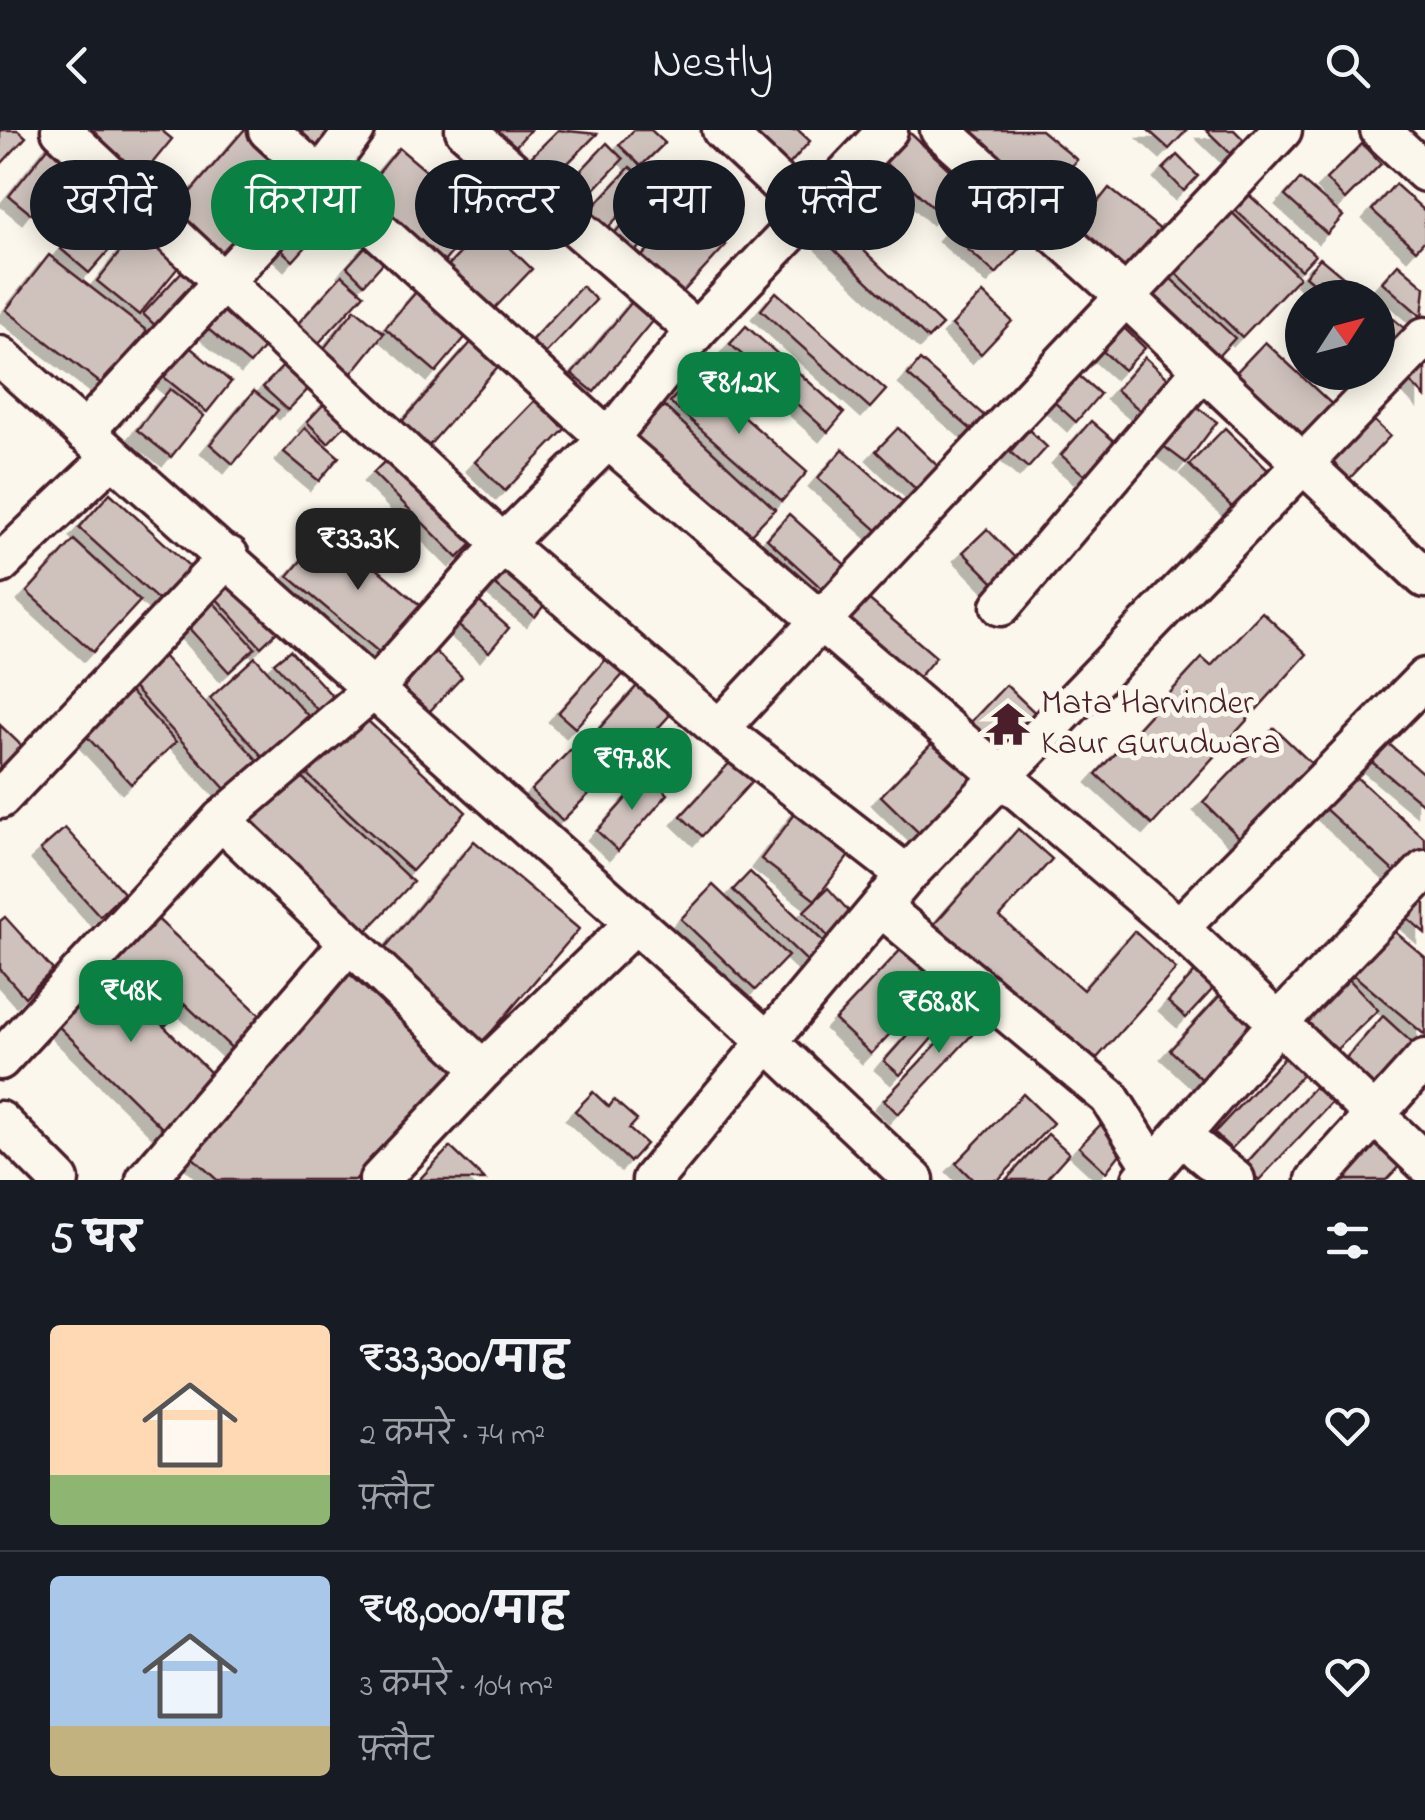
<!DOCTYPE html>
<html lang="hi">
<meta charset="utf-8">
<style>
body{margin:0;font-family:"Indie Flower","Playpen Sans Deva",sans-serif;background:#242831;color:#f1f3f6;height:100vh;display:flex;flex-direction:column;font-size:38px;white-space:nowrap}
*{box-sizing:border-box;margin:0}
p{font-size:32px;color:#9ea1a6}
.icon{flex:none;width:55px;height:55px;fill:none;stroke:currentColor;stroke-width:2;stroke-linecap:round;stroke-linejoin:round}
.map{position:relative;height:1050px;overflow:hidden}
.sheet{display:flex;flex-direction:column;background:#171b24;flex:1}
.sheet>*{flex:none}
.banner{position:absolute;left:30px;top:30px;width:1365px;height:90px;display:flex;gap:20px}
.needle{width:65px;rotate:54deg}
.buttons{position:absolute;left:1285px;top:150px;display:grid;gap:20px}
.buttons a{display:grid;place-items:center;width:110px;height:110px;border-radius:50%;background:#171b24;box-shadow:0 5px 25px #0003;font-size:50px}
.price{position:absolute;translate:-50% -85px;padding:0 22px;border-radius:20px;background:#0b8043;color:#fff;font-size:32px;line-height:65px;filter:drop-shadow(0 2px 5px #0008)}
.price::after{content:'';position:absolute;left:50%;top:60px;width:30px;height:22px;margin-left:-15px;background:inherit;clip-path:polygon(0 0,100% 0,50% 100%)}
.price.selected{background:#222;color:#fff}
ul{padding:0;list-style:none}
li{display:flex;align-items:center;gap:30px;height:250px;padding:0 50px}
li+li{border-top:2px solid #363941}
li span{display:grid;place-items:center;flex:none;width:280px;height:200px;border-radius:10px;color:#555}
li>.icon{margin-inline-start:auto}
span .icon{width:120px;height:120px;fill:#fffc;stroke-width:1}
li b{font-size:42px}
h2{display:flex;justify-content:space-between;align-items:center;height:120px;padding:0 50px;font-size:42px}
.chip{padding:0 35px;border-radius:45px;background:#171b24;box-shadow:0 5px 25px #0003;font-size:35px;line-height:90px}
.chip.selected{background:#0b8043;color:#fff}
header{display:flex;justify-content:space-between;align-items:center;height:130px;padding:0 50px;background:#171b24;font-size:45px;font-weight:600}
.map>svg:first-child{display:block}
</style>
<header><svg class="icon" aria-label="back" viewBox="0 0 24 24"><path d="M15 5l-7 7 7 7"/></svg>Nestly<svg class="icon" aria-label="search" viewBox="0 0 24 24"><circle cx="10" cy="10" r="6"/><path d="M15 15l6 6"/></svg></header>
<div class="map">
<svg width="1425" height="1050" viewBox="0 0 1425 1050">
<defs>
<filter id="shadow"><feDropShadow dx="-9" dy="9" stdDeviation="0" flood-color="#0004"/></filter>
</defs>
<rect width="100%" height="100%" fill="#fbf7ec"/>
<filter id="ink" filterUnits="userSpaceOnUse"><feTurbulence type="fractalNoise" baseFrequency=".01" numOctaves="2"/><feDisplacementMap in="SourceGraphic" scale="20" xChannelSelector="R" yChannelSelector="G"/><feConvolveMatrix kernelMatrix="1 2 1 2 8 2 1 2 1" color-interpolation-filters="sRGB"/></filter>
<g filter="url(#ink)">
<g fill="#cfc2bc" stroke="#4a1f2b" stroke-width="2.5" filter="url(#shadow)">
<path d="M0 0H18L26 7 0 35Z"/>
<path d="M75 0H161L172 9 136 53Z"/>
<path d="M244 0H258L305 41 222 136 168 88Z"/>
<path d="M277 0H340L310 32Z"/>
<path d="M478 0H530L507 26Z"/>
<path d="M558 0 597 4 545 56 524 34Z"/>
<path d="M634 0H651L665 13 641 36 619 15Z"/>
<path d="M756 0H798L810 11 780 45 746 15Z"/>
<path d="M946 0H1041L1077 30 1036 78Z"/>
<path d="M1148 0H1184L1186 1 1169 19Z"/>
<path d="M1206 0H1234L1245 11 1232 25Z"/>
<path d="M909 2 967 56 941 85 883 31Z"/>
<path d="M54 10 76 27 31 84 9 66Z"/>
<path d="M607 13 623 29 572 83 556 67Z"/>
<path d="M1362 14 1381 34 1345 70 1326 49Z"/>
<path d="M399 18 481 87 439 138 357 69Z"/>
<path d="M1177 25 1198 46 1184 61 1163 39Z"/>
<path d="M630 37 649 53 603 103 585 86Z"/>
<path d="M1300 49 1343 86 1327 104 1285 66Z"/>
<path d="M1237 54 1315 125 1301 140 1223 69Z"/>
<path d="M1395 54 1425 81V110L1416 120 1372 80Z"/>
<path d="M1109 58 1162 101 1129 141 1077 98Z"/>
<path d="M112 60 140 85 89 143 61 119Z"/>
<path d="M650 61 671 79 629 129 608 111Z"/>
<path d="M324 65 340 79 293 131 277 116Z"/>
<path d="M975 72 1023 114 996 144 948 102Z"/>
<path d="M1221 72 1299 147 1242 207 1164 132Z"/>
<path d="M687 78 726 115 671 175 631 138Z"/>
<path d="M487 95 532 139 492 181 447 137Z"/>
<path d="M838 96 942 195 928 209 825 111Z"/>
<path d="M138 99 181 134 139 185 97 151Z"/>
<path d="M374 107 391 124 364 154 347 137Z"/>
<path d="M49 125 147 201 104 256 6 180Z"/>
<path d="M1320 128 1368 168H1331L1305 146Z"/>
<path d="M1398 134 1425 157 1422 187 1382 152Z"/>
<path d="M187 136 206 154 162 202 143 184Z"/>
<path d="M342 145 364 164 316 216 295 197Z"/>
<path d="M1168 146 1235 208 1209 236 1142 174Z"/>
<path d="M423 154 474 197 436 242 385 198Z"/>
<path d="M582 156 596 170 542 227 528 214Z"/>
<path d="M641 161 662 179 594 262 572 244Z"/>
<path d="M776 162 886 260 870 278 761 180Z"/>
<path d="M983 163 1012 191 981 224 952 195Z"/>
<path d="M224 169 271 209 250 234 202 194Z"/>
<path d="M1378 176 1409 202 1394 220 1378 206Z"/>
<path d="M355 179 384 203 347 249 318 226Z"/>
<path d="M1119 193 1145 218 1124 240 1097 216Z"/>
<path d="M746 196 844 283 828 302 730 214Z"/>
<path d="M474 209 501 233 426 319 399 295Z"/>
<path d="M1265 212 1338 280 1304 317 1231 248Z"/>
<path d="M185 213 231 252 207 282 160 244Z"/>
<path d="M1425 220V267L1401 243Z"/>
<path d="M292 227 317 250 288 280 263 257Z"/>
<path d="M1145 227 1170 250 1142 282 1116 260Z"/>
<path d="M920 230 987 288 974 302 908 245Z"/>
<path d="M695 244 807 342 782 371 670 272Z"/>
<path d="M1077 244 1100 264 1076 292 1053 271Z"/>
<path d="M170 259 204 286 171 327 137 300Z"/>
<path d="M338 259 360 280 328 313 307 292Z"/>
<path d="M254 261 278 280 233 334 210 314Z"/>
<path d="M536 269 566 298 505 361 475 332Z"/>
<path d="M1193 274 1217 292 1186 333 1162 315Z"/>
<path d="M664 276 775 379 743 412 633 309Z"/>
<path d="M1368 285 1390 306 1348 350 1326 328Z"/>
<path d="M1091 291 1121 317 1091 351 1061 325Z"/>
<path d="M305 298 339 327 319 351 284 322Z"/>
<path d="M898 298 947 345 925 368 876 321Z"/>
<path d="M1225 298 1271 343 1236 381 1189 335Z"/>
<path d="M1029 300 1047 317 1028 338 1010 322Z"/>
<path d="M843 319 905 374 880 403 818 348Z"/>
<path d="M394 322 479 407 458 428 373 343Z"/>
<path d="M110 363 200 446 169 480 79 398Z"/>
<path d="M789 384 851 440 829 465 767 409Z"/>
<path d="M329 398 427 481 387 529 288 446Z"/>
<path d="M987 399 1024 437 1001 460 963 422Z"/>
<path d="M74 410 140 471 93 522 27 462Z"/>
<path d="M510 433 551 466 535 487 494 454Z"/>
<path d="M233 448 279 500 261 517 214 466Z"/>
<path d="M203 461 255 518 229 542 177 485Z"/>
<path d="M859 461 936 527 910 558 833 491Z"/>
<path d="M475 468 509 498 489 522 454 492Z"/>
<path d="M1262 482 1307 524 1152 695 1096 644 1202 528 1211 536Z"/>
<path d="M153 515 259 632 227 661 121 544Z"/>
<path d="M290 520 335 569 320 583 274 533Z"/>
<path d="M434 520 462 547 428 583 400 556Z"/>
<path d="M609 526 626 541 575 598 558 583Z"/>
<path d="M255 527 308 586 263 627 210 568Z"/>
<path d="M645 547 677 577 621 639 589 610Z"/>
<path d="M124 555 176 612 131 654 78 597Z"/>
<path d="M1006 555 1047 594 1009 633 969 594Z"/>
<path d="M354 578 466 682 412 741 299 637Z"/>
<path d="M0 595 24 618 0 644Z"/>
<path d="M1274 598 1313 635 1242 710 1203 672Z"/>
<path d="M939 606 982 649 924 708 881 666Z"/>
<path d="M1382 608 1425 645V676L1366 627Z"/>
<path d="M581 609 613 640 562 691 531 660Z"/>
<path d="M735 627 757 646 702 706 681 686Z"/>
<path d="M291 637 413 752 358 810 236 695Z"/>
<path d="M647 645 668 664 618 721 597 701Z"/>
<path d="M1354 645 1425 709V725L1403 750 1324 678Z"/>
<path d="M804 672 858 714 815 770 761 729Z"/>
<path d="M65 698 124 763 100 786 40 720Z"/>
<path d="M1018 699 1052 729 1000 787 1083 860 1134 801 1176 839 1089 937 931 798Z"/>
<path d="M474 711 579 799 477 919 374 831Z"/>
<path d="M750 742 826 814 809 833 733 760Z"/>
<path d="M713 755 788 826 755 860 681 789Z"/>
<path d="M828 758 861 795 838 817 804 781Z"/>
<path d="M1418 768 1425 774V803L1404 785Z"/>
<path d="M148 780 270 894 240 926 185 874 166 895 100 832Z"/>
<path d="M5 787 53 840 25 867 0 839V791Z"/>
<path d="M1388 796 1425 827V905L1349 841Z"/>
<path d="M908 812 944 846 871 924 835 890Z"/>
<path d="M97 830 216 948 165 1001 45 883Z"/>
<path d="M1203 833 1222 849 1186 888 1168 872Z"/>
<path d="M342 837 455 940 355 1050H217L180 1016Z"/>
<path d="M1344 844 1378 880 1333 923 1299 887Z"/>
<path d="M955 851 970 865 900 945 884 931Z"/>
<path d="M1233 851 1271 885 1208 955 1170 920Z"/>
<path d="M981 867 995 880 898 984 884 970Z"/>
<path d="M1383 886 1420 920 1376 968 1340 935Z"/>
<path d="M1293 919 1311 936 1231 1019 1214 1003Z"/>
<path d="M1318 953 1336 968 1259 1050 1244 1036Z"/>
<path d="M593 962 609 977 614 970 637 990 629 999 646 1014 630 1032 575 981Z"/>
<path d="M1023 964 1053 993 998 1050H973L956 1033Z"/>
<path d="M1107 988 1131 1010 1106 1042 1079 1017Z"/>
<path d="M1377 1002 1406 1029 1386 1050H1332Z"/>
<path d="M1048 1004 1069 1023 1045 1050H1006Z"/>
<path d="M450 1017 485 1050H419Z"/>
</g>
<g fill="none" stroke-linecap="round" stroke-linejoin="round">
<g stroke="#4a1f2b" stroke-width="45">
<g id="minor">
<path d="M61 0 503 414 719 599 907 745"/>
<path d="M268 0 608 309 1179 798 1425 1033"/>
<path d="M465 0 696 201"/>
<path d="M722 0 808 81"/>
<path d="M940 0 1126 167 1425 448"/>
<path d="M1380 0 1425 42"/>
<path d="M0 226 767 911 914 1050"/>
<path d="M84 302 321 46 355 0"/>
<path d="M0 434 111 328"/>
<path d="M1001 476 1202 240"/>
<path d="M719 599 1282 0"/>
<path d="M0 669 229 426"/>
<path d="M221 690 483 940"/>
<path d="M881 777 1109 967 1153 1037"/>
<path d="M1179 798 1425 548"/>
<path d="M0 930 221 690 375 558 503 414 608 309 696 201 888 0"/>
<path d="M0 991 59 1050"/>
<path d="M1198 1020 1235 1050"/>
<path d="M146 1050 349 813"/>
<path d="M379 1050 483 940 635 793"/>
<path d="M652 1050 907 745 1425 207"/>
<path d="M1142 1050 1279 892 1425 740"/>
<path d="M1316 1050 1425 929"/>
</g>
</g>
<use href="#minor" stroke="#fbf7ec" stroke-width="38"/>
</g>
</g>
<defs>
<g id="temple-bare" transform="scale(3.45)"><path d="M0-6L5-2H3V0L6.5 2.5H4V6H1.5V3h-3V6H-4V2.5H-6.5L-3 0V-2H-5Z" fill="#4a1f2b" stroke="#fbf7ec" stroke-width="2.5" paint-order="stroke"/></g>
</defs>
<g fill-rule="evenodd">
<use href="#temple-bare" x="1008" y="594"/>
</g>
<g text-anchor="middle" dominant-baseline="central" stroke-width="10" stroke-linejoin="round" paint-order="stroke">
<g font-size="35" fill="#4a1f2b" stroke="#fbf7ec" text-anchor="start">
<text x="1041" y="574">Mata Harvinder<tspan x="1041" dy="40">Kaur Gurudwara</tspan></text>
</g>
</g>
</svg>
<div class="buttons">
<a><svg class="needle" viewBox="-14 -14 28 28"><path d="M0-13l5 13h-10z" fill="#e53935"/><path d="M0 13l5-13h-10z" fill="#9ea1a6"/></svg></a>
</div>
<b class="price" style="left:739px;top:307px">₹81.2K</b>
<b class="price selected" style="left:358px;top:463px">₹33.3K</b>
<b class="price" style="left:632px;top:683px">₹97.8K</b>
<b class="price" style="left:131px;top:915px">₹48K</b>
<b class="price" style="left:939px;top:926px">₹68.8K</b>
<div class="banner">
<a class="chip">खरीदें</a>
<a class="chip selected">किराया</a>
<a class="chip">फ़िल्टर</a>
<a class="chip">नया</a>
<a class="chip">फ़्लैट</a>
<a class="chip">मकान</a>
</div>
</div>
<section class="sheet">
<h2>5 घर<svg class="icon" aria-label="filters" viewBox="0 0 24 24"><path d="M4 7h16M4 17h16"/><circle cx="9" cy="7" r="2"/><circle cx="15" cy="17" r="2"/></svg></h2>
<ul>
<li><span style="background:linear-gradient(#ffd9b3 75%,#8fb573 0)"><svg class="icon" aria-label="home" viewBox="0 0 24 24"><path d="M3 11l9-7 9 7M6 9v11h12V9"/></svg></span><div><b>₹33,300/माह</b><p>2 कमरे · 74 m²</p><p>फ़्लैट</p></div><svg class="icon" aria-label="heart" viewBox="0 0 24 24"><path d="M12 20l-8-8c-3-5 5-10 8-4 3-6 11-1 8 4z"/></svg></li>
<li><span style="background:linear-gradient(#a9c7e8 75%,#c2b280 0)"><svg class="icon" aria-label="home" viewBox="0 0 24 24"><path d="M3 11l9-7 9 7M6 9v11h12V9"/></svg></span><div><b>₹48,000/माह</b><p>3 कमरे · 104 m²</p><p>फ़्लैट</p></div><svg class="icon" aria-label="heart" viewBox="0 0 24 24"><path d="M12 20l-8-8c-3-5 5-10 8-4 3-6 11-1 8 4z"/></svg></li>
</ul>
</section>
